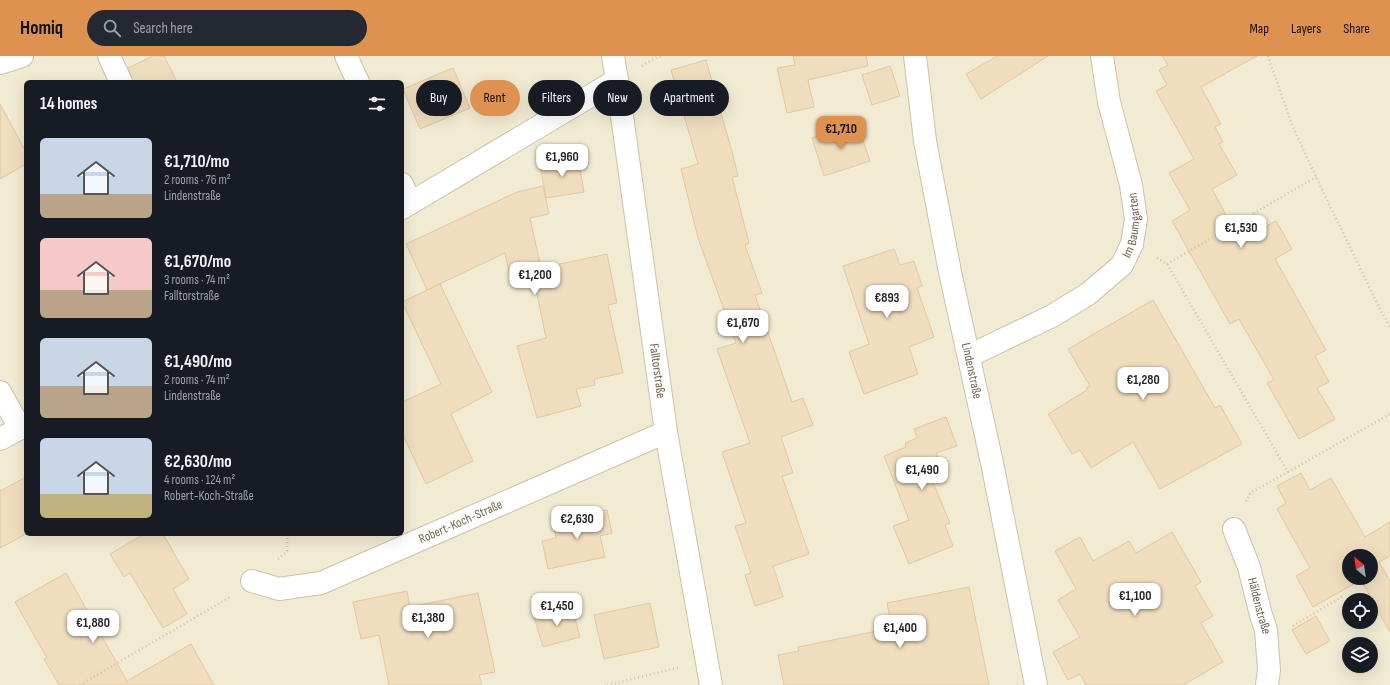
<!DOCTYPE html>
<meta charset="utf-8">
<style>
body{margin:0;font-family:"Sofia Sans Condensed",sans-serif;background:#242831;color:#f1f3f6;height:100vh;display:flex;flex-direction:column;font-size:15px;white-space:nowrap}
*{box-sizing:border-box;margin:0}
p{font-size:13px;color:#9ea1a6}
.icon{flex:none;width:22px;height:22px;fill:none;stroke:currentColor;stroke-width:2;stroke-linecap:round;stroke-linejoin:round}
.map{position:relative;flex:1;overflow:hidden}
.panel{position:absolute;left:24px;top:24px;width:380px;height:456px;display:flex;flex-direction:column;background:#171b24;border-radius:6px;box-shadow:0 4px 16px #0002}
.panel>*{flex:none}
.banner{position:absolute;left:416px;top:24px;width:380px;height:36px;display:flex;gap:8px}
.needle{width:26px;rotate:331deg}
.fabs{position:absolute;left:1342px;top:493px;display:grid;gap:8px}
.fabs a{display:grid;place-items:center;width:36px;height:36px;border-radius:50%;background:#171b24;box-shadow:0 4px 16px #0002;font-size:20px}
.price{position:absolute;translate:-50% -34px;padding:0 9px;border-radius:8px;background:#fff;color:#222;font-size:13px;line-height:26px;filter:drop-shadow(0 1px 2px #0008)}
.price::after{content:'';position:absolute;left:50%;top:24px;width:12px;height:9px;margin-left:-6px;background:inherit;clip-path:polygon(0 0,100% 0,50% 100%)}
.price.on{background:#df9250;color:#111}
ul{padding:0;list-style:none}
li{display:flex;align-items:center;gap:12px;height:100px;padding:0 16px}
li span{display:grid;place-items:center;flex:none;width:112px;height:80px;border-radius:6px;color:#555}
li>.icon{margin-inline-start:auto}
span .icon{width:48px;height:48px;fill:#fffc;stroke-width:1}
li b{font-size:17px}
h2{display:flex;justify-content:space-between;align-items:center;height:48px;padding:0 16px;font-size:17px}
.chip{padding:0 14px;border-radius:18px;background:#171b24;box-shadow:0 4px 16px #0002;font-size:14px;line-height:36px}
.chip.on{background:#df9250;color:#111}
header{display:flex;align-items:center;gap:24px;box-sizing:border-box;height:56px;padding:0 20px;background:#df9250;color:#111}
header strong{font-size:19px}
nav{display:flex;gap:22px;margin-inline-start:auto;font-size:14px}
.search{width:280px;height:36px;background:#242831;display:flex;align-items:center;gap:10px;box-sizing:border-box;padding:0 14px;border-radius:22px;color:#9ea1a6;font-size:15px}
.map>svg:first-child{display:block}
</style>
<header>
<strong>Homiq</strong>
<div class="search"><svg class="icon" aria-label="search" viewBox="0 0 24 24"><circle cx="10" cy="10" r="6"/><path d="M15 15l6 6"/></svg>Search here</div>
<nav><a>Map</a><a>Layers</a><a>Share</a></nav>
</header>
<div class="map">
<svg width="1390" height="629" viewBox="0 0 1390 629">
<rect width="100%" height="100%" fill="#fbf8e5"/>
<path fill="#f2ebd3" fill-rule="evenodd" d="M0 0H1390V629H0ZM26 26H402V478H26ZM1349 500H1371V522H1349ZM1349 544H1371V566H1349ZM1349 588H1371V610H1349Z"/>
<g fill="#efddbe" stroke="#e1c89f" fill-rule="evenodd">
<path d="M153 0H164L177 26H133L128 12Z"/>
<path d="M793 0H866L868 10 808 24 814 51 787 57 777 12 795 9Z"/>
<path d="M997 0H1048L981 43 966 18Z"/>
<path d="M1162 0H1257L1201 31 1221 68 1215 71 1223 86 1219 88 1237 119 1212 133 1240 185 1276 165 1292 193 1275 203 1326 294 1315 300 1329 326 1317 332 1335 363 1299 383 1267 327 1274 324 1239 263 1230 268 1172 165 1190 154 1169 117 1194 103 1156 35 1167 29 1159 14 1168 9Z"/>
<path d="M706 4 733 99 738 120 732 121 749 187 745 189 762 237 755 239 792 346 803 342 813 369 781 381 793 417 782 420 809 498 773 510 783 541 755 550 745 519 751 517 735 470 746 467 722 396 750 387 717 293 736 287 698 182 681 113 698 108 671 14Z"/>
<path d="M890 10 900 40 872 49 862 19Z"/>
<path d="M453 12 470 52 420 73 403 33Z"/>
<path d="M0 48 26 96V108L0 123Z"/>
<path d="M857 67 870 105 824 120 812 82Z"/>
<path d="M578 102 584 136 546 142 540 109Z"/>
<path d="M543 130 549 158 530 162 541 212 607 198 617 247 608 249 623 317 594 323 595 329 576 333 581 350 537 362 517 290 546 282 533 219 511 224 505 197 427 234 406 188 517 136Z"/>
<path d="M894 193 900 209 914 205 922 230 917 232 934 281 909 291 918 318 864 338 849 296 869 288 843 210Z"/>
<path d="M440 228 492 336 451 358 473 405 426 428 402 377V346L441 328 402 246Z"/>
<path d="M1153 244 1215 352 1220 349 1242 388 1160 433 1133 386 1091 412 1080 394 1072 398 1048 358 1087 334 1086 332 1090 330 1068 293Z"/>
<path d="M946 361 957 390 936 397 945 419 932 424 950 467 945 469 953 490 909 508 893 470 909 464 884 400 906 391 905 387 917 382 914 373Z"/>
<path d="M1301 417 1310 434 1331 422 1365 481 1390 466V500L1379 506 1390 525V576L1361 524 1313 551 1296 520 1310 512 1277 453 1286 447 1277 430ZM1349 500H1371V522H1349Z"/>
<path d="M26 421V478L0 492V435Z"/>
<path d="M607 454 612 477 600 480 605 501 548 513 542 485 556 482 553 466Z"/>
<path d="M1172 476 1201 526 1195 530 1213 560 1201 567 1223 606 1183 629H1086L1080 618 1068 624 1053 596 1080 581 1058 544 1076 533 1055 495 1080 481 1093 505 1129 485 1136 497Z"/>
<path d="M144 478H163L189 523 173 533 187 558 163 572 130 517 124 521 110 498Z"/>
<path d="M66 517 127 625 191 588 214 629H59L44 603 47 602 15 546Z"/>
<path d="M969 531 989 629H784L778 599 799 595 798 591 892 572 887 547Z"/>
<path d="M407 535 410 551 478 537 495 616 479 619 482 629H389L379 579 361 583 353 546Z"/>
<path d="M650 547 659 591 604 603 594 559Z"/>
<path d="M572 551 580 581 543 591 534 561Z"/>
<path d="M1316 560 1330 585 1306 598 1292 574Z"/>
</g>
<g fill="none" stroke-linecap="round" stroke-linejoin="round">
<g stroke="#ccc2ac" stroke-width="24">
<g id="minor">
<path d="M109 0 121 26"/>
<path d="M346 0 358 26"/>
<path id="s1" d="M613 0 617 24 666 376 711 629"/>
<path id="s2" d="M915 0 925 85 950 216 992 407 1036 629"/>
<path d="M0 7 22 0"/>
<path d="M402 128 410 147"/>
<path d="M402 152 617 24"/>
<path id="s3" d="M969 300 1052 260 1088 238 1122 209 1132 188 1136 163 1131 129 1109 46 1102 0"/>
<path d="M0 336 20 372"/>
<path d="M0 383 26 369"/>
<path id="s4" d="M1234 473 1249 511 1261 559 1266 574 1269 614 1267 629"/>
<path id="s5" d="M252 525 279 533 321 527 666 376"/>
</g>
</g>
<g stroke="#d4c1a1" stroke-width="2.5" stroke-dasharray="1 3" stroke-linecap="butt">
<path d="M1268 0 1292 69 1316 121 1380 253 1390 271"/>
<path d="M642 10 655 2 663 0"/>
<path d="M1157 202 1167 208 1288 416 1250 437 1245 448"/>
<path d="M1167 208 1316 121"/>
<path d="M1288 416 1390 358"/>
<path d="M278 503 287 495V478"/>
<path d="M1293 570 1343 540"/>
<path d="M80 629 230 541"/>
<path d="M607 629 681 611"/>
</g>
<use href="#minor" stroke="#fff" stroke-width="22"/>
</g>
<g text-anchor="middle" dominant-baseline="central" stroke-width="3.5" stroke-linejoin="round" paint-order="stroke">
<g font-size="13" fill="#72634b" stroke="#fefbea">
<text stroke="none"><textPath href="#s3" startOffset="221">Im Baumgarten</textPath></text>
<text stroke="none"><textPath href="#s1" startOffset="318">Falltorstraße</textPath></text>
<text stroke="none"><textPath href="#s2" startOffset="320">Lindenstraße</textPath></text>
<text stroke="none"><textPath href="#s5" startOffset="223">Robert-Koch-Straße</textPath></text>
<text stroke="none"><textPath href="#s4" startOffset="81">Häldenstraße</textPath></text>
</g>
</g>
</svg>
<div class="fabs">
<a><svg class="needle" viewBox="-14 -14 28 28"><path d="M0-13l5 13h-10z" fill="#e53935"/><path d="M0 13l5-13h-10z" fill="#9ea1a6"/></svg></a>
<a><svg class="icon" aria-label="locate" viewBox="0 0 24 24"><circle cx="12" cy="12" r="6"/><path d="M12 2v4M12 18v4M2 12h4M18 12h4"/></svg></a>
<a><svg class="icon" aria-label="layers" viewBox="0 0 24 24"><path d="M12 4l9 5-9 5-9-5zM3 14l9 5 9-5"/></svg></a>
</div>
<b class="price on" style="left:841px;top:94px">€1,710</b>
<b class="price" style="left:562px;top:122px">€1,960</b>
<b class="price" style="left:1241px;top:193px">€1,530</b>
<b class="price" style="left:535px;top:240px">€1,200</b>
<b class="price" style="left:887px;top:263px">€893</b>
<b class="price" style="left:743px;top:288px">€1,670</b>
<b class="price" style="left:1143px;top:345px">€1,280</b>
<b class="price" style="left:922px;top:435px">€1,490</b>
<b class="price" style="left:577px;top:484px">€2,630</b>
<b class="price" style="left:1135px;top:561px">€1,100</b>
<b class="price" style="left:557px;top:571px">€1,450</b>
<b class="price" style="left:428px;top:583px">€1,380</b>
<b class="price" style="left:93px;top:588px">€1,880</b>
<b class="price" style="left:900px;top:593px">€1,400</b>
<div class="banner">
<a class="chip">Buy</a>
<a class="chip on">Rent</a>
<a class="chip">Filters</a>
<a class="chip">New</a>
<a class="chip">Apartment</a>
</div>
<section class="panel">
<h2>14 homes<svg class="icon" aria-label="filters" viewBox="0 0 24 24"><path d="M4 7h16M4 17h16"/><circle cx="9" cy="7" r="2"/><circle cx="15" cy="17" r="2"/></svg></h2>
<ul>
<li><span style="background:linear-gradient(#c9d6e8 70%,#b9a48a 0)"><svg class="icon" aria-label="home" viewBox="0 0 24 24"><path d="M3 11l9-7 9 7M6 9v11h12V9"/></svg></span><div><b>€1,710/mo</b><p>2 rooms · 76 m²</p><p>Lindenstraße</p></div></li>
<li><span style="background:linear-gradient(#f6c9c9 65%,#b9a48a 0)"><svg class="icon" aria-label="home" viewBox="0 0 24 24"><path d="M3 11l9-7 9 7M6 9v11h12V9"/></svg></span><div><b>€1,670/mo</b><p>3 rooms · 74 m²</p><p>Falltorstraße</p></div></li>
<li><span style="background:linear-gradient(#c9d6e8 60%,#b9a48a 0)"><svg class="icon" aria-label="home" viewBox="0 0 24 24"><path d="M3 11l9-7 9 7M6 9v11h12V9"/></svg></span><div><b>€1,490/mo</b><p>2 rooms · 74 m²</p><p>Lindenstraße</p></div></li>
<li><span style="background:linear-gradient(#c9d6e8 70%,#c2b280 0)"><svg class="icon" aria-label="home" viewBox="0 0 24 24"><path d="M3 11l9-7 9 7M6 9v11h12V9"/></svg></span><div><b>€2,630/mo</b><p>4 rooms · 124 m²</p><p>Robert-Koch-Straße</p></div></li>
</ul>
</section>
</div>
